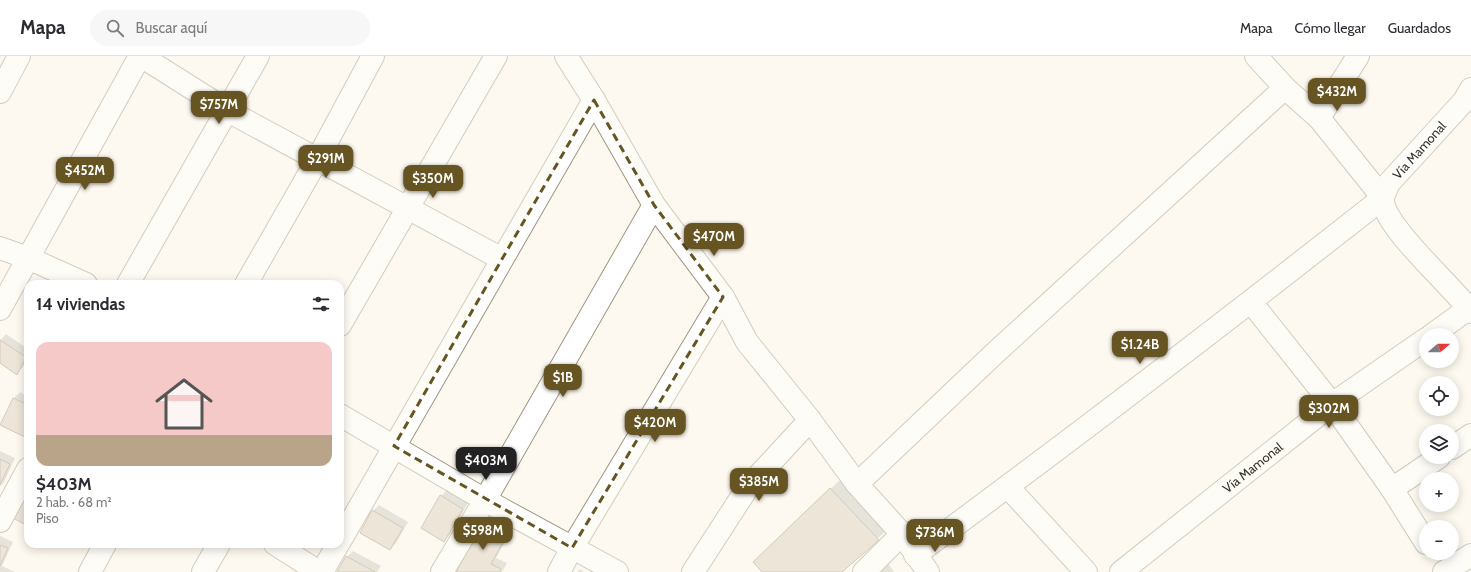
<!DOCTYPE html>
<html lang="es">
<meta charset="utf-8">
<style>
body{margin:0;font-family:Cabin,sans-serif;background:#f7f7f7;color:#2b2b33;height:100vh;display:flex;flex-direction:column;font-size:15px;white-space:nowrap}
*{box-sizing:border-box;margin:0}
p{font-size:13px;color:#7c7c81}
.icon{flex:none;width:22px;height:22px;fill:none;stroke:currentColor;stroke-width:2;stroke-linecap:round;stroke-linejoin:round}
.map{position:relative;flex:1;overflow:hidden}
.side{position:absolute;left:24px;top:224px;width:320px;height:268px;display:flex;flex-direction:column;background:#fff;border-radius:12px;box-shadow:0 2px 10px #0003}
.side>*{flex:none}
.needle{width:26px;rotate:70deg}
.controls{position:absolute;left:1419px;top:272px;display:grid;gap:8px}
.controls a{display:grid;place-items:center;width:40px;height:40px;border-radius:50%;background:#fff;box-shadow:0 2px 10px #0003;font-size:20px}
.price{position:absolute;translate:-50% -34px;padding:0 9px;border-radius:8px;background:#665422;color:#fff;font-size:13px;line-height:26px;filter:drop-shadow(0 1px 2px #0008)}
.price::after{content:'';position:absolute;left:50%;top:24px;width:12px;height:9px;margin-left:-6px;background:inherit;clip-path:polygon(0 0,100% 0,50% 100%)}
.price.selected{background:#222;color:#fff}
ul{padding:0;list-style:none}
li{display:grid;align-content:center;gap:8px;height:212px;padding:0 12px}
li+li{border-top:1px solid #e1e1e2}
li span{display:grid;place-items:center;height:124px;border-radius:12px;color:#555}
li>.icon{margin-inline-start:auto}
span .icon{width:72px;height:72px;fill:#fffc;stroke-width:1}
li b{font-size:17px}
h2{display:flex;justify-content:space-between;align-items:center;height:48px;padding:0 12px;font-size:17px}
header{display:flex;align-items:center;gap:24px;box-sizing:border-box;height:56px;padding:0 20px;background:#fff;border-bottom:1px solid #e1e1e2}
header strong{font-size:19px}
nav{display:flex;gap:22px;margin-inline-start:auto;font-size:14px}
.search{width:280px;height:36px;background:#f7f7f7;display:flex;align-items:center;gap:10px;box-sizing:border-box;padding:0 14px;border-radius:22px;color:#7c7c81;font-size:15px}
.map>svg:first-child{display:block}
</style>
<header>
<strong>Mapa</strong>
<div class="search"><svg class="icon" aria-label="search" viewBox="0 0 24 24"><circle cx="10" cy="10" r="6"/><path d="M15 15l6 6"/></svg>Buscar aquí</div>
<nav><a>Mapa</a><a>Cómo llegar</a><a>Guardados</a></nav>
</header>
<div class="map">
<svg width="1471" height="516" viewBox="0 0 1471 516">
<rect width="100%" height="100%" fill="#fef9f0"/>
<g fill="#0003">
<path d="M6 278 28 293V302L23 311 17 317 0 306V285Z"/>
<path d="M20 336 28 341V380L27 381 1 368 14 342Z"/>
<path d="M0 395 15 402 4 426 0 430Z"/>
<path d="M840 424 887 474 840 516H764L763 498Z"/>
<path d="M447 434 468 447 450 479 444 484 441 440Z"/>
<path d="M379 449 408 466 396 487 390 493 373 455Z"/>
<path d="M490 461 512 473 496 502 507 507 502 516H457L484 467Z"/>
<path d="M0 480 13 486 2 510 15 516H0Z"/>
<path d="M353 495 381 510 377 516H338L347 501Z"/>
<path d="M887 506 894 516H877Z"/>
<path d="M580 513 584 516H577Z"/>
</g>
<g fill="#dacdb8" stroke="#9e937f">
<path d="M0 284 26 301 17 319 0 307Z"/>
<path d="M13 342 28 349 27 382 0 369Z"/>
<path d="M0 403 10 408 0 429Z"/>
<path d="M830 432 879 484 842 516H762L753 506Z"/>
<path d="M22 434 28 437V470L9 460Z"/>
<path d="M440 439 463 453 444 486 421 472Z"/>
<path d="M372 454 403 472 390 494 360 477Z"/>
<path d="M483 466 507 479 491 508 501 513 500 516H456Z"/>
<path d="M0 489 8 492 0 510Z"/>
<path d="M346 500 375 516H337Z"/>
</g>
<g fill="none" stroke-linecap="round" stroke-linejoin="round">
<g stroke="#a09581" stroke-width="24">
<g id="minor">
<path d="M141 0 228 55 502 203"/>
<path d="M566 0 594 44 654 149 723 241 747 286 810 364 857 428 902 478 928 516"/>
<path d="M1256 0 1285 32 1319 62 1383 142"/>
<path d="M1471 33 1464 45 1389 127C1387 132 1384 137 1383 142 1381 169 1454 231 1471 256"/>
<path d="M0 36 19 0"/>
<path d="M1319 62 1358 0"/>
<path d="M0 192 28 202 86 228"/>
<path d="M128 228 258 0"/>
<path d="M246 228 317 104 373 0"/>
<path d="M1251 246 1332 348 1392 433 1426 487"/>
<path d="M0 253 140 0"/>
<path d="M340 269 496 0"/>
<path d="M1432 279 1471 251"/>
<path d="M340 359 485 444 617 516"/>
<path d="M1452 392 1471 379"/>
<path d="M857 428 995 297 1285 32"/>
<path d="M1008 431 1086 516"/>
<path d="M1392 433 1439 401"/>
<path d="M0 465 28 413"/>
<path d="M340 485 594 44"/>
<path d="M275 488 319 516"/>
<path d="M915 499C1073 383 1229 263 1383 142"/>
<path d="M90 516 105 488"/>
<path d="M203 516 219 488"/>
<path d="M322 516 338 488"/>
<path d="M442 516 485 444 654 149"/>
<path d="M559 516 572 492 723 241"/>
<path d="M693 516 748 431 810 364"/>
<path d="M864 516 902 478"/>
<path id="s1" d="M1121 516 1332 348 1426 283"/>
<path d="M1444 516 1471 499"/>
</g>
</g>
<use href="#minor" stroke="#fff" stroke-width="22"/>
</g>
<path d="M0 0H1471V516H0ZM594 44 654 149 723 241 572 492 394 390Z" fill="#fef9f0" fill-opacity=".55" fill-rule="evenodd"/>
<path fill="none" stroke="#665422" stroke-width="3" stroke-dasharray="8 5" stroke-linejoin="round" d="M594 44 654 149 723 241 572 492 394 390Z"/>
<g text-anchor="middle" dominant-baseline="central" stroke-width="3" stroke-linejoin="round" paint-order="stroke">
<g font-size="13" fill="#37332a" stroke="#fff">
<text transform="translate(1419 94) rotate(-48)">Vía Mamonal</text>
<text stroke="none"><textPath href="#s1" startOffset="168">Vía Mamonal</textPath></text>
</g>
</g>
</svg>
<div class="controls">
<a><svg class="needle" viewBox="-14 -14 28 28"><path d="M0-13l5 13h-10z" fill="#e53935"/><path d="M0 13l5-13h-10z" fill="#7c7c81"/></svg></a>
<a><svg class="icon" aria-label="locate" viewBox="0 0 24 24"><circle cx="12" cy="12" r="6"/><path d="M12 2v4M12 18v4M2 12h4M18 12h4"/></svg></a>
<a><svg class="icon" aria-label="layers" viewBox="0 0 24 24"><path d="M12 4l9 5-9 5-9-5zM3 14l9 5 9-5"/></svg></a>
<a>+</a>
<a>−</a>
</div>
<b class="price" style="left:1337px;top:56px">$432M</b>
<b class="price" style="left:219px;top:69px">$757M</b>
<b class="price" style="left:326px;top:123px">$291M</b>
<b class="price" style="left:85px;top:135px">$452M</b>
<b class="price" style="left:433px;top:143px">$350M</b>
<b class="price" style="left:714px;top:201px">$470M</b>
<b class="price" style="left:1140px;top:309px">$1.24B</b>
<b class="price" style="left:563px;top:342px">$1B</b>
<b class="price" style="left:1329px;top:373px">$302M</b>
<b class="price" style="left:655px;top:387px">$420M</b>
<b class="price selected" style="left:486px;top:425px">$403M</b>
<b class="price" style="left:759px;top:446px">$385M</b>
<b class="price" style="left:483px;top:495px">$598M</b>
<b class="price" style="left:935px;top:497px">$736M</b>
<section class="side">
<h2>14 viviendas<svg class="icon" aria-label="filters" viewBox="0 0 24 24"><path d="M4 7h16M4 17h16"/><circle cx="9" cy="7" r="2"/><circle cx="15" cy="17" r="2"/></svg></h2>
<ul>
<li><span style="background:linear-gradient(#f6c9c9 75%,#b9a48a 0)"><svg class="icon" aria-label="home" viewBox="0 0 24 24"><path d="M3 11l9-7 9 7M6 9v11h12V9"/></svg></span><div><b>$403M</b><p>2 hab. · 68 m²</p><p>Piso</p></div></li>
</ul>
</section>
</div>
